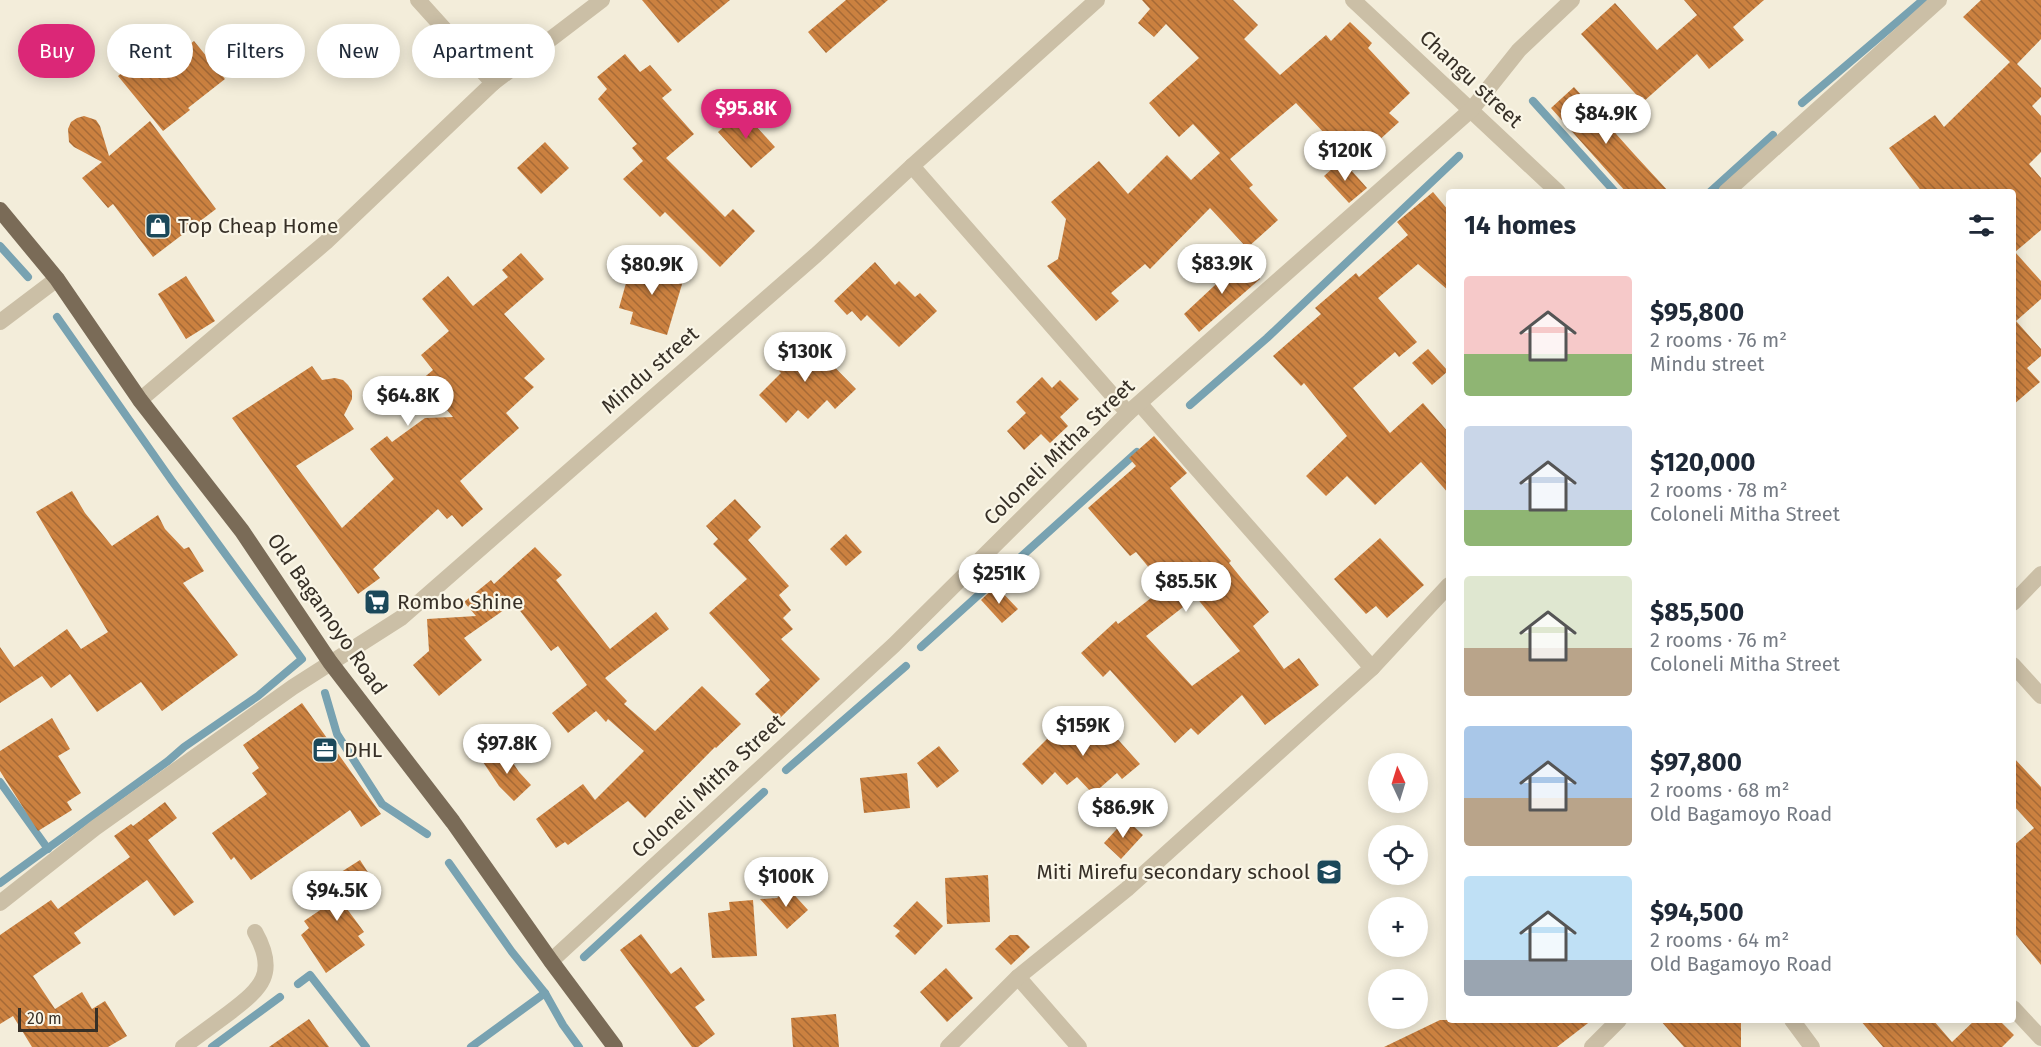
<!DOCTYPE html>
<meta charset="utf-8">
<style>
body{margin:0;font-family:"Fira Sans",sans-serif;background:#f6f6f7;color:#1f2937;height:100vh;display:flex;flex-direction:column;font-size:22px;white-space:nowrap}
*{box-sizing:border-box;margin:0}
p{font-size:20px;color:#747a83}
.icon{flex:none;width:33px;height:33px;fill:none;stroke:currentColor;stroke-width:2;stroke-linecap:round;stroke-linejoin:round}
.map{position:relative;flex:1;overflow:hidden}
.details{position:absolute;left:1446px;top:189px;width:570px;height:834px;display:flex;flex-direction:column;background:#fff;border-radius:6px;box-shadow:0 3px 15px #0003}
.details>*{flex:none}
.banner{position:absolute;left:18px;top:24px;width:570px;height:54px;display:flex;gap:12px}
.needle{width:39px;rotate:356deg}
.controls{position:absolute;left:1368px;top:753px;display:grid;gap:12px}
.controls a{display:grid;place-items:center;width:60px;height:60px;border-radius:50%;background:#fff;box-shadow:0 3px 15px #0003;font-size:30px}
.scale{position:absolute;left:18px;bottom:15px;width:80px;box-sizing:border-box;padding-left:6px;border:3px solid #373027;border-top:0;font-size:16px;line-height:21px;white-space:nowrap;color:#373027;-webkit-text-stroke:4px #faf6e7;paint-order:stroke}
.price{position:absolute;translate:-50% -51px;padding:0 14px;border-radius:21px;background:#fff;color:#222;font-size:20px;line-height:39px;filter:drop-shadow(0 2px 3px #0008)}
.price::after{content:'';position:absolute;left:50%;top:36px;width:18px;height:14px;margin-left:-9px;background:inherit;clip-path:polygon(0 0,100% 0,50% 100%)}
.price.active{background:#db2777;color:#fff}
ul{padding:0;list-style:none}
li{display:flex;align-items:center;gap:18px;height:150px;padding:0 18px}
li span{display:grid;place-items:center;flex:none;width:168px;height:120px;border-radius:6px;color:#555}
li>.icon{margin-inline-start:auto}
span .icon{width:72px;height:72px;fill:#fffc;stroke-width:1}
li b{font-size:26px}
h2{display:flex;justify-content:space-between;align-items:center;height:72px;padding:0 18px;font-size:26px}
.pill{padding:0 21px;border-radius:27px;background:#fff;box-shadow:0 3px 15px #0003;font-size:21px;line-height:54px}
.pill.active{background:#db2777;color:#fff}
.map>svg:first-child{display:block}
</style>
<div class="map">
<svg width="2041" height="1047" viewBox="0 0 2041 1047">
<defs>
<pattern id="building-back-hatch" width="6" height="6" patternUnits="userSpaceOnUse" patternTransform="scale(1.5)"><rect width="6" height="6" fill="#cb8140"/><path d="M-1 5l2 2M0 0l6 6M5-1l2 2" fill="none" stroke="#a66a36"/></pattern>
</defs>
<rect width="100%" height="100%" fill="#f3edda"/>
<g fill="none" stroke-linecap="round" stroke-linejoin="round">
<g stroke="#78a2b1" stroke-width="8">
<path d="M1533 101 1615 192"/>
<path d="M1802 103 1923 0"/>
<path d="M1710 192 1773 135"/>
<path d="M0 246 28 277"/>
<path d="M1190 405 1267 338 1459 156"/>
<path d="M921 647 1137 452"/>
<path d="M325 693 337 734 382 804 427 834"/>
<path d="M786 770 906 666"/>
<path d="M0 782 48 849"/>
<path d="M449 863 512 952 545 993 563 1025 579 1047"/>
<path d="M0 883 168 761 184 747 258 696 302 659 172 481 57 317"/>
<path d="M584 957 764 792"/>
<path d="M298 984 310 975 366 1047"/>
<path d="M212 1047 280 997"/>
<path d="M471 1047 545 993"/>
</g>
</g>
<g fill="url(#building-back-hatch)" fill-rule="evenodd">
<path d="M642 0H730L678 43Z"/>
<path d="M846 0H888L826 53 808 32Z"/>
<path d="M1142 0H1233L1258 25 1244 39 1280 75 1326 35 1331 41 1350 22 1372 43 1368 48 1410 93 1389 113 1399 122 1353 164 1296 103 1230 159 1253 185 1249 188 1278 220 1247 248 1210 208 1150 269 1145 264 1111 293 1119 301 1096 321 1047 266 1058 259 1066 219 1051 202 1099 161 1128 194 1167 155 1191 180 1220 153 1193 124 1179 137 1149 103 1199 58 1166 24 1154 37 1138 23 1150 9Z"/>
<path d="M1684 0H1764L1733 27 1744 40 1709 69 1697 54 1643 102 1581 34 1615 3 1657 50 1697 15Z"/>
<path d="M1981 0H2041V39L2017 64 2041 88V97L2032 106 2041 116V152L2029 164 2041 178V230L2015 252 2041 281V299L2016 321 2041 349V356L2027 368 2040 382 2013 405V192H1922L1889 148 1935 115 1944 127 2010 62 1963 17Z"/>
<path d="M194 41 225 79 188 108 190 110 163 131 118 76 145 54 157 69Z"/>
<path d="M625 54 640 72 650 65 672 90 662 98 694 134 666 158 725 217 733 209 755 231 720 267 665 212 660 217 623 179 643 161 632 148 637 144 598 99 607 89 597 77Z"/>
<path d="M1574 87 1634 154 1669 192H1626L1551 108Z"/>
<path d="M742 111 775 147 751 168 718 132Z"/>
<path d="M84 116 96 120 100 126 109 156 150 121 216 209 153 257 113 204 108 208 82 178 102 162 74 147 69 142 68 129 71 122 77 118Z"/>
<path d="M545 142 569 168 541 194 517 168Z"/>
<path d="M1342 160 1367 188 1349 203 1324 176Z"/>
<path d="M1433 192 1449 211V291L1418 264 1378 298 1417 342 1399 357 1395 352 1353 388 1390 433 1423 403 1449 433V494L1421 462 1375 505 1347 476 1326 496 1306 476 1347 436 1304 383 1301 386 1273 356 1321 314 1315 308 1356 273 1359 277 1408 235 1397 222Z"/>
<path d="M521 253 544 279 504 314 545 359 524 378 534 387 506 413 519 428 460 481 483 509 462 527 452 515 447 519 438 509 373 569 380 578 358 594 232 418 312 366 322 380 335 378 343 380 348 385 352 391V399L344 415 354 429 296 466 342 528 394 479 370 449 387 436 392 442 425 418 453 417 421 380 433 370 421 355 449 331 422 299 448 276 473 306 508 277 502 270Z"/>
<path d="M633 258 685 274 667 335 630 324 633 312 619 308Z"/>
<path d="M1243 259 1260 279 1199 332 1184 314Z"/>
<path d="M875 262 895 285 899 281 915 297 920 293 937 311 899 347 867 315 861 321 852 311 847 315 834 301Z"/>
<path d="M186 276 215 321 186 339 158 294Z"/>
<path d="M804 336 856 389 835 409 827 400 808 419 798 410 786 423 759 395 781 373 774 365Z"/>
<path d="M1428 349 1448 371 1432 385 1412 363Z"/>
<path d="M1042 377 1052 388 1060 380 1079 399 1060 417 1068 426 1050 443 1041 434 1024 450 1007 431 1026 413 1016 402Z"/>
<path d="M1154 436 1187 473 1170 488 1231 561 1229 563 1269 612 1253 626 1284 669 1299 658 1319 685 1265 725 1242 695 1198 735 1191 728 1175 743 1110 670 1103 677 1081 653 1116 621 1118 624 1165 587 1136 552 1130 556 1088 508 1136 466 1129 458ZM1196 597 1240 651 1192 686 1146 636Z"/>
<path d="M72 491 85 513 112 546 158 515 165 529 184 549 189 547 204 571 183 583 238 655 162 711 141 682 97 712 70 674 51 688 42 676 0 703V647L14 667 67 629 81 649 108 632 36 512Z"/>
<path d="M735 499 761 527 748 540 789 586 779 595 791 610 783 618 793 629 781 639 820 679 779 719 755 694 770 680 709 613 747 579 713 544 718 539 706 526Z"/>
<path d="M846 534 862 552 846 566 830 549Z"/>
<path d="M1380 538 1424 585 1387 618 1376 606 1366 614 1334 579Z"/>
<path d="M535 547 562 575 556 580 610 649 656 612 669 629 605 678 627 701 624 704 655 731 702 686 741 724 716 748 715 747 645 818 628 801 568 845 565 842 556 848 536 819 583 784 595 800 644 751 608 719 606 722 596 711 568 733 552 713 587 685 558 646 551 651 514 603 464 638 482 660 439 696 413 665 429 651 427 619 476 616 464 602 491 580 494 584Z"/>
<path d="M996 586 1018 609 1002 623 981 600Z"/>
<path d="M302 703 381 814 361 827 350 810 251 880 234 857 231 860 212 833 267 794 252 773 259 768 243 745Z"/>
<path d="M1094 713 1140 764 1122 779 1117 773 1093 794 1077 777 1067 785 1055 772 1042 785 1022 764 1051 735 1060 744Z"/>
<path d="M52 718 70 749 58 756 81 793 67 802 72 810 38 831 0 771V751Z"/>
<path d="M939 746 959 771 937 788 917 763Z"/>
<path d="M504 749 519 772 531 785 514 801 499 786 483 762Z"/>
<path d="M2013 757 2041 787V965L2013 931V846L2034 828 2013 805Z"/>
<path d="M907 773 910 808 864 813 860 778Z"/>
<path d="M165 802 177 818 148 840 194 902 174 916 147 880 74 933 81 943 33 976 55 1009 82 992 92 1009 105 1001 127 1036 108 1047H32L13 1016 0 1024V935L51 900 58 909 130 857 114 836 131 824 133 826Z"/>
<path d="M1126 819 1143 835 1121 859 1104 843Z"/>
<path d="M360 860 371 877 339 898 364 932 358 936 365 945 326 973 301 935 309 928 304 921 338 898 327 881Z"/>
<path d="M988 875 990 922 947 924 945 878Z"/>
<path d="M788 888 808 910 787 929 760 899 777 898Z"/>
<path d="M753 900 757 956 712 958 708 913 730 910 729 902Z"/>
<path d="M917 901 943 926 915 955 895 936 900 931 893 926Z"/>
<path d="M641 934 671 974 681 967 705 1000 695 1007 715 1034 698 1047H692L620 950Z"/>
<path d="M1010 935H1018L1030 947 1011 965 995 949Z"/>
<path d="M946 968 973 998 947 1022 920 992Z"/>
<path d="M836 1014 839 1047H793L791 1018Z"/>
<path d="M309 1019 329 1047H269Z"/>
<path d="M1440 1020H1592L1557 1047H1384Z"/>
<path d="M1660 1020H1741V1047H1684Z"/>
<path d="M1860 1020H1933L1952 1042 1975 1020H1999L2014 1035 2002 1047H1883Z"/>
</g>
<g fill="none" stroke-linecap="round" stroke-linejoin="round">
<g stroke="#cbbfa6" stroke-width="16">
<path d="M418 0 493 83"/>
<path d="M1353 0 1558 192"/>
<path d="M912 166 1128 413"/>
<path d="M1726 192 1939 0"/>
<path d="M0 322 57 279"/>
<path d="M140 400 326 242 493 83 602 0"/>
<path d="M1140 404 1372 668"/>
<path d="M2013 603 2041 574"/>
<path d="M2013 665 2041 696"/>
<path d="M0 903 95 828 293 687 401 618 816 255 912 166 1097 0"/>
<path d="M551 961 894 645 1128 413 1472 109 1519 50 1572 0"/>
<path d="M1018 977 1079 1047"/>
<path d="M2013 1008 2041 1038"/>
<path d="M1792 1020 1812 1047"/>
<path d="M183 1047C198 1036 214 1024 229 1013 262 988 278 973 255 932"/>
<path d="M948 1047 1018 977 1127 889 1372 668 1449 585"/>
<path d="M1592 1047 1619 1020"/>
</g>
<path stroke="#7a6b57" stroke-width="16" d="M0 210 57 279 140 400 242 531 330 662 453 822 551 961 615 1047"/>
</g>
<defs>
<g id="shop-square" transform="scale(1.35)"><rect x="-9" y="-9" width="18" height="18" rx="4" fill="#1b485a" stroke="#faf6e7"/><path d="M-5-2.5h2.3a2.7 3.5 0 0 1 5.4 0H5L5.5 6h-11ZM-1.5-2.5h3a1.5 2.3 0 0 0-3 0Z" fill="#fff"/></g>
<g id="supermarket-square" transform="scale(1.35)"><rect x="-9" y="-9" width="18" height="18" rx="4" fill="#1b485a" stroke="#faf6e7"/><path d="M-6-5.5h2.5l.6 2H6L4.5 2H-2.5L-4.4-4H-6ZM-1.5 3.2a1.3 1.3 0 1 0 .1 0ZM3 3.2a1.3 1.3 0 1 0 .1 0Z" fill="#fff"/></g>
<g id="office-square" transform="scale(1.35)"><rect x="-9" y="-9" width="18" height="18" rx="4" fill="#1b485a" stroke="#faf6e7"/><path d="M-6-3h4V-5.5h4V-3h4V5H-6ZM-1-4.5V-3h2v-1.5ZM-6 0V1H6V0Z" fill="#fff"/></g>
<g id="school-square" transform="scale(1.35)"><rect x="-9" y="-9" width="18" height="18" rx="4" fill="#1b485a" stroke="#faf6e7"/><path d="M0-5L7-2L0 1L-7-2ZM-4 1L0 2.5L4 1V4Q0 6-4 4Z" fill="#fff"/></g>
</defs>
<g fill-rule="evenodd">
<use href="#shop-square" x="158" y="226"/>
<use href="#supermarket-square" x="377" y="602"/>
<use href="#office-square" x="325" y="750"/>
<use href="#school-square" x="1329" y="872"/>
</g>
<g text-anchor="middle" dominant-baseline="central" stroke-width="4.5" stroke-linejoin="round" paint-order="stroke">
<g font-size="21" fill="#373027" stroke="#faf6e7">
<text transform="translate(1471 79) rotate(43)">Changu street</text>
<text transform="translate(650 370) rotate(-41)">Mindu street</text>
<text transform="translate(1059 452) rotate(-44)">Coloneli Mitha Street</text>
<text transform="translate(327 614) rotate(55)">Old Bagamoyo Road</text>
<text transform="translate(708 786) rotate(-43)">Coloneli Mitha Street</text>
</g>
<g font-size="21" fill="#373027" stroke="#faf6e7" text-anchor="start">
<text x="178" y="226">Top Cheap Home</text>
<text x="397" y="602">Rombo Shine</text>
<text x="344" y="750">DHL</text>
<text x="1310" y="872" text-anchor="end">Miti Mirefu secondary school</text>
</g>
</g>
</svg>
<div class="controls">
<a><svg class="needle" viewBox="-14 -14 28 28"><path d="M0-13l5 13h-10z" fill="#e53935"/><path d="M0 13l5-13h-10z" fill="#747a83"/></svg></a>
<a><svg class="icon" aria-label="locate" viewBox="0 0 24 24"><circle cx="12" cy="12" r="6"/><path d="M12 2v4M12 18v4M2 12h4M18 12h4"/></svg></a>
<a>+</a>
<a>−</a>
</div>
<div class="scale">20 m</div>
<b class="price active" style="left:746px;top:140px">$95.8K</b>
<b class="price" style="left:1606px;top:145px">$84.9K</b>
<b class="price" style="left:1345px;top:182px">$120K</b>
<b class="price" style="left:1222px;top:295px">$83.9K</b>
<b class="price" style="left:652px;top:296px">$80.9K</b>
<b class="price" style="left:805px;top:383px">$130K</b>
<b class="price" style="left:408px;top:427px">$64.8K</b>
<b class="price" style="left:999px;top:605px">$251K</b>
<b class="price" style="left:1186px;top:613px">$85.5K</b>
<b class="price" style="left:1083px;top:757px">$159K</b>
<b class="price" style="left:507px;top:775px">$97.8K</b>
<b class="price" style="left:1123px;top:839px">$86.9K</b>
<b class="price" style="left:786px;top:908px">$100K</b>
<b class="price" style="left:337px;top:922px">$94.5K</b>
<div class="banner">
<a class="pill active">Buy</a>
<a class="pill">Rent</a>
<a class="pill">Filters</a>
<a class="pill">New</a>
<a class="pill">Apartment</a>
</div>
<section class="details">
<h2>14 homes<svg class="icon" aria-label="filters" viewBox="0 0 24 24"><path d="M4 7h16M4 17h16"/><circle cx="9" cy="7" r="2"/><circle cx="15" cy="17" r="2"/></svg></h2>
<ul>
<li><span style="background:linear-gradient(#f6c9c9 65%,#8fb573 0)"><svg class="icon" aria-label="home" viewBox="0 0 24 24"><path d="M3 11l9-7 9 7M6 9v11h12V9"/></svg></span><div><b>$95,800</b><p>2 rooms · 76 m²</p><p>Mindu street</p></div></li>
<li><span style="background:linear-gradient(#c9d6e8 70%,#8fb573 0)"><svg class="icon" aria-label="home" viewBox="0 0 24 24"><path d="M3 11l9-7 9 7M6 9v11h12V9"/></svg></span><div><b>$120,000</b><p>2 rooms · 78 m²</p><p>Coloneli Mitha Street</p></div></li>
<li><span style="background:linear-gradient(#dfe7d0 60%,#b9a48a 0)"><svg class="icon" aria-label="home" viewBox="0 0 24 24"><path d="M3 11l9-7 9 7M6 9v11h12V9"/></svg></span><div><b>$85,500</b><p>2 rooms · 76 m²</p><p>Coloneli Mitha Street</p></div></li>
<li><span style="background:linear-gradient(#a9c7e8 60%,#b9a48a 0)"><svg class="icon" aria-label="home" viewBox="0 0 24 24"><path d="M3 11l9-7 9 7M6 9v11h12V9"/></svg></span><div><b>$97,800</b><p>2 rooms · 68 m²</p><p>Old Bagamoyo Road</p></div></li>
<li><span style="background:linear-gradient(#bfe0f5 70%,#9aa5b1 0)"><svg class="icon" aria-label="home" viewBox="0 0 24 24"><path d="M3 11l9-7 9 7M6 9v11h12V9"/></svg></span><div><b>$94,500</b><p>2 rooms · 64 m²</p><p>Old Bagamoyo Road</p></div></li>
</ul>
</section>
</div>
